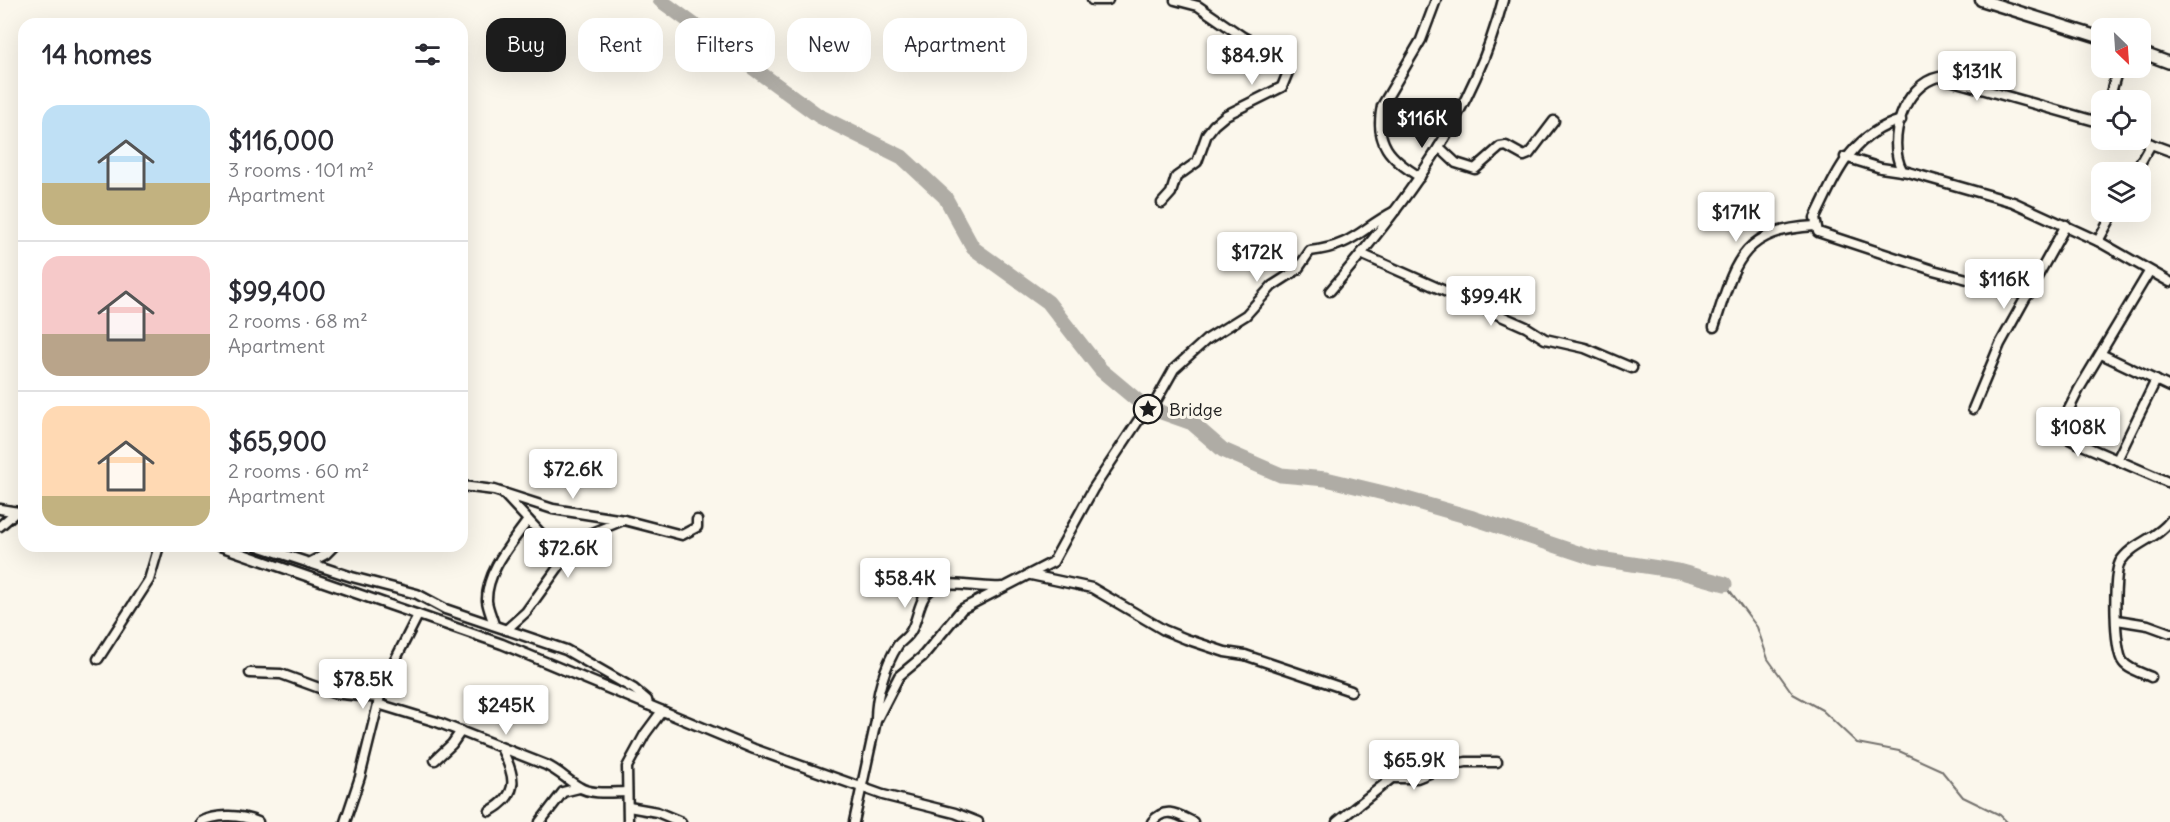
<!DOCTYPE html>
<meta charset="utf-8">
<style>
body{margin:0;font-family:Delius,sans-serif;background:#f7f7f7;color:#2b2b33;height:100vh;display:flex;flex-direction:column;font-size:22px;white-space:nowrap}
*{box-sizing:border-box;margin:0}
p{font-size:20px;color:#7c7c81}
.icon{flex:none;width:33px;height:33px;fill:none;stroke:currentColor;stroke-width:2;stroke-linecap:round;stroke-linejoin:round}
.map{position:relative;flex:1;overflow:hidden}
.sheet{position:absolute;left:18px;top:18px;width:450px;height:534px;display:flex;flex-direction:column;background:#fff;border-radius:18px;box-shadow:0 6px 24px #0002}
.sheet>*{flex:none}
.banner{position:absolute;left:486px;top:18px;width:570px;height:54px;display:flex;gap:12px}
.needle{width:39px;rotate:155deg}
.fabs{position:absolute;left:2091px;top:18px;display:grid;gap:12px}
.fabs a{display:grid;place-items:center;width:60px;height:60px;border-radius:12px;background:#fff;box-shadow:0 6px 24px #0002;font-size:30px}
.price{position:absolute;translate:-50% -51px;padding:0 14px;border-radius:6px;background:#fff;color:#222;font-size:20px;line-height:39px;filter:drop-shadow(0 2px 3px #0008)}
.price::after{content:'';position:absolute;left:50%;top:36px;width:18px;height:14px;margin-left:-9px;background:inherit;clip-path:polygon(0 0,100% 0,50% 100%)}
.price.selected{background:#1c1c1c;color:#fff}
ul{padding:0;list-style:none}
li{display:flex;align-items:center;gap:18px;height:150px;padding:0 24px}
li+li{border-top:2px solid #e1e1e2}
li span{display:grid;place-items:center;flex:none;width:168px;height:120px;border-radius:18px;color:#555}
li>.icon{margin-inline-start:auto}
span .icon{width:72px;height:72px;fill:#fffc;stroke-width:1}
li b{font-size:26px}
h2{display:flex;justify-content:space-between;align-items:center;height:72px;padding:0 24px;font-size:26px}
.tag{padding:0 21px;border-radius:18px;background:#fff;box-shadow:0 6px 24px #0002;font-size:21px;line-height:54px}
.tag.selected{background:#1c1c1c;color:#fff}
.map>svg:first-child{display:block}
</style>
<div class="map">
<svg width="2170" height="822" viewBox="0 0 2170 822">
<rect width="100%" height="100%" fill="#fbf7ec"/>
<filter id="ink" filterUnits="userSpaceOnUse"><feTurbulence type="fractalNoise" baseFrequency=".0167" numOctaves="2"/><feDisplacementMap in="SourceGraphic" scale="12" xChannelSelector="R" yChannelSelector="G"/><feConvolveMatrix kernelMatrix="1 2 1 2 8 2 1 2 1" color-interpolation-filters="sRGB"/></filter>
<g filter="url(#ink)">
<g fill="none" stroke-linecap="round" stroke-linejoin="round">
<path stroke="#74726e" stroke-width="2" d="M1725 584 1757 627 1768 659 1793 694 1822 710 1857 743 1899 751 1941 770 1963 797 2000 815 2007 822"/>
<path stroke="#afaca5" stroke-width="15" d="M660 0 819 116 902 157 945 197 973 248 1048 302 1101 370 1144 406 1192 423 1223 450 1281 475 1326 479 1396 496 1473 518 1593 558 1678 571 1725 584"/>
<g stroke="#1c1c1c" stroke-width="13">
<g id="minor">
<path d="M1092 0H1108"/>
<path d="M2109 100 2118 68"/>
<path d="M1901 120C1850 135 1836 175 1815 218L1818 232 1933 270 2028 295"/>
<path d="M2151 144 2170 151"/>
<path d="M1439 147 1456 163 1475 169 1500 147 1506 146 1524 156 1529 154 1554 121"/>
<path d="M1845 157 1881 168 1908 172 2013 202 2098 241 2170 282"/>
<path d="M1902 170C1886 140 1904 84 1939 77L2102 123"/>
<path d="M2135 172 2151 144 2140 139"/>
<path d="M1420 177C1390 159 1374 143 1382 106L1421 40 1436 0"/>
<path d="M1162 203 1171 193 1176 177 1197 162 1207 134 1214 125 1226 115 1282 87 1288 72 1283 58 1243 37 1198 6 1175 0"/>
<path d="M2098 241 2114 212"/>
<path d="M1361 254 1526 327 1545 339 1585 348 1632 368"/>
<path d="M2149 272 2079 389 2062 423 2065 437 2073 441 2170 483"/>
<path d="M1330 291C1406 202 1473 115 1503 0"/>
<path d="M1714 327C1735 264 1739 230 1815 226"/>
<path d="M2101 354 2170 387"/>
<path d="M1973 409 2000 344 2066 225"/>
<path d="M2117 460 2156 380"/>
<path d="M462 486 494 490 553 509 624 520 682 535 697 527V520"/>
<path d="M503 493 545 538 566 556"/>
<path d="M0 509 24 513"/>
<path d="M0 526 16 512"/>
<path d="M220 546 502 644 754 749 883 795 955 813 978 822"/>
<path d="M258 546 352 577 417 594 445 609 566 650 634 689 647 700 648 705"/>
<path d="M309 563 326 554 334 546"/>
<path d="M1031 575 1092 588 1164 630 1186 639 1225 652 1245 655 1351 691"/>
<path d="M2117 620 2148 625 2170 633"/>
<path d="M494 625C492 617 488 609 487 601 486 571 512 543 528 520"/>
<path d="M506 630 526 612 575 544 587 535 623 520"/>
<path d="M98 659 149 580 159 546"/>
<path d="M250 673 281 674 333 693 379 698"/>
<path d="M2151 677C2142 673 2129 670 2123 662 2114 651 2113 576 2120 562 2132 543 2157 539 2170 521"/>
<path d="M378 704 437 722 546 765C559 771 567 780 579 787 591 795 613 792 627 792"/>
<path d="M876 719C876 695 885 665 898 645 902 640 908 637 911 631 920 616 918 592 938 586 953 581 983 589 1002 587"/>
<path d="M435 760 452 744 461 731"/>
<path d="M629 807 657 812 681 822"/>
<path d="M490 811C521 794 515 775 501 748"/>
<path d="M201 822C217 813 241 815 258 822"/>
<path d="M345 822 360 777 383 684 418 615"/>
<path d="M540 822 563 792 579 788"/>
<path d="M628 822 627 767 645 734 662 711"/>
<path d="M854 822 876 721 899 676 922 657 962 609 1053 562 1093 489 1138 421 1156 401 1174 369 1206 340 1246 315 1272 286 1297 270 1310 251C1354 246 1360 229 1395 211"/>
<path d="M1152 822C1165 806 1177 814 1193 822"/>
<path d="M1337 822 1392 778H1417L1447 766 1466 762H1497"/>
</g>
</g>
<g stroke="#1c1c1c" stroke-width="15">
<g id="major">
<path d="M1981 0 2102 38"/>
<path d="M2140 52 2170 63"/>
</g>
</g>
<use href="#minor" stroke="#fbf7ec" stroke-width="8"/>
<use href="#major" stroke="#fbf7ec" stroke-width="10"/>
</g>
</g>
<defs>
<g id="sight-ring" transform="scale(1.5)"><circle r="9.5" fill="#fbf7ec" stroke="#1c1c1c" stroke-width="1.5"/><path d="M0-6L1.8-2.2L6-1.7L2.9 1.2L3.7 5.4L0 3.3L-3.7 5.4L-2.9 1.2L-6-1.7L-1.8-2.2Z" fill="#1c1c1c"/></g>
</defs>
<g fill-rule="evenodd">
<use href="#sight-ring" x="1148" y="409"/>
</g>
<g text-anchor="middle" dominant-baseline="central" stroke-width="6" stroke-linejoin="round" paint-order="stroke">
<g font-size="18" fill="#1c1c1c" stroke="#fbf7ec" text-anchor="start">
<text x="1169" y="409">Bridge</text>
</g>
</g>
</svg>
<div class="fabs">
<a><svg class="needle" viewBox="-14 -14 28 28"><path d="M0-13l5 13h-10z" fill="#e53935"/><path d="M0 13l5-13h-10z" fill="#7c7c81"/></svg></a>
<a><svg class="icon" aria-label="locate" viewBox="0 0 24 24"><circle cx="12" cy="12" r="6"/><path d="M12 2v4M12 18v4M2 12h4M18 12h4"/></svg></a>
<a><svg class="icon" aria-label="layers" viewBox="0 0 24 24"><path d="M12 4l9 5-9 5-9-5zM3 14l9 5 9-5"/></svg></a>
</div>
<b class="price" style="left:1252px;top:86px">$84.9K</b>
<b class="price" style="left:1977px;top:102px">$131K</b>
<b class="price selected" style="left:1422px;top:149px">$116K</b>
<b class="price" style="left:1736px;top:243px">$171K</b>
<b class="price" style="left:1257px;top:283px">$172K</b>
<b class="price" style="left:2004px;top:310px">$116K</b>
<b class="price" style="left:1491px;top:327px">$99.4K</b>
<b class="price" style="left:2078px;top:458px">$108K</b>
<b class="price" style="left:573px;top:500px">$72.6K</b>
<b class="price" style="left:568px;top:579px">$72.6K</b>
<b class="price" style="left:905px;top:609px">$58.4K</b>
<b class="price" style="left:363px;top:710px">$78.5K</b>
<b class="price" style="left:506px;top:736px">$245K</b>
<b class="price" style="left:1414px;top:791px">$65.9K</b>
<div class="banner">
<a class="tag selected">Buy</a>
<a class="tag">Rent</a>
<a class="tag">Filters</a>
<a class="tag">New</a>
<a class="tag">Apartment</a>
</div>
<section class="sheet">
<h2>14 homes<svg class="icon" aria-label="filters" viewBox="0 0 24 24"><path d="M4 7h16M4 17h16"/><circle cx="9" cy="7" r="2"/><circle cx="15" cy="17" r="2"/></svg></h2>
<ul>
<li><span style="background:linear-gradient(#bfe0f5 65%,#c2b280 0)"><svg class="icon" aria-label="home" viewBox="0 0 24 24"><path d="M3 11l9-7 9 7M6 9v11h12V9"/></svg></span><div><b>$116,000</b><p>3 rooms · 101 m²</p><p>Apartment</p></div></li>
<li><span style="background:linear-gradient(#f6c9c9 65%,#b9a48a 0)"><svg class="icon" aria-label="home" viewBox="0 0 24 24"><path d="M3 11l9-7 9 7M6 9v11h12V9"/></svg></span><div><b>$99,400</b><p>2 rooms · 68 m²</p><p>Apartment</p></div></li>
<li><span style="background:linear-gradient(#ffd9b3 75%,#c2b280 0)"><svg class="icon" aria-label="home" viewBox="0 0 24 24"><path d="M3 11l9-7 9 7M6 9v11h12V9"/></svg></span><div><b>$65,900</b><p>2 rooms · 60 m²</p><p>Apartment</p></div></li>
</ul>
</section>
</div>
